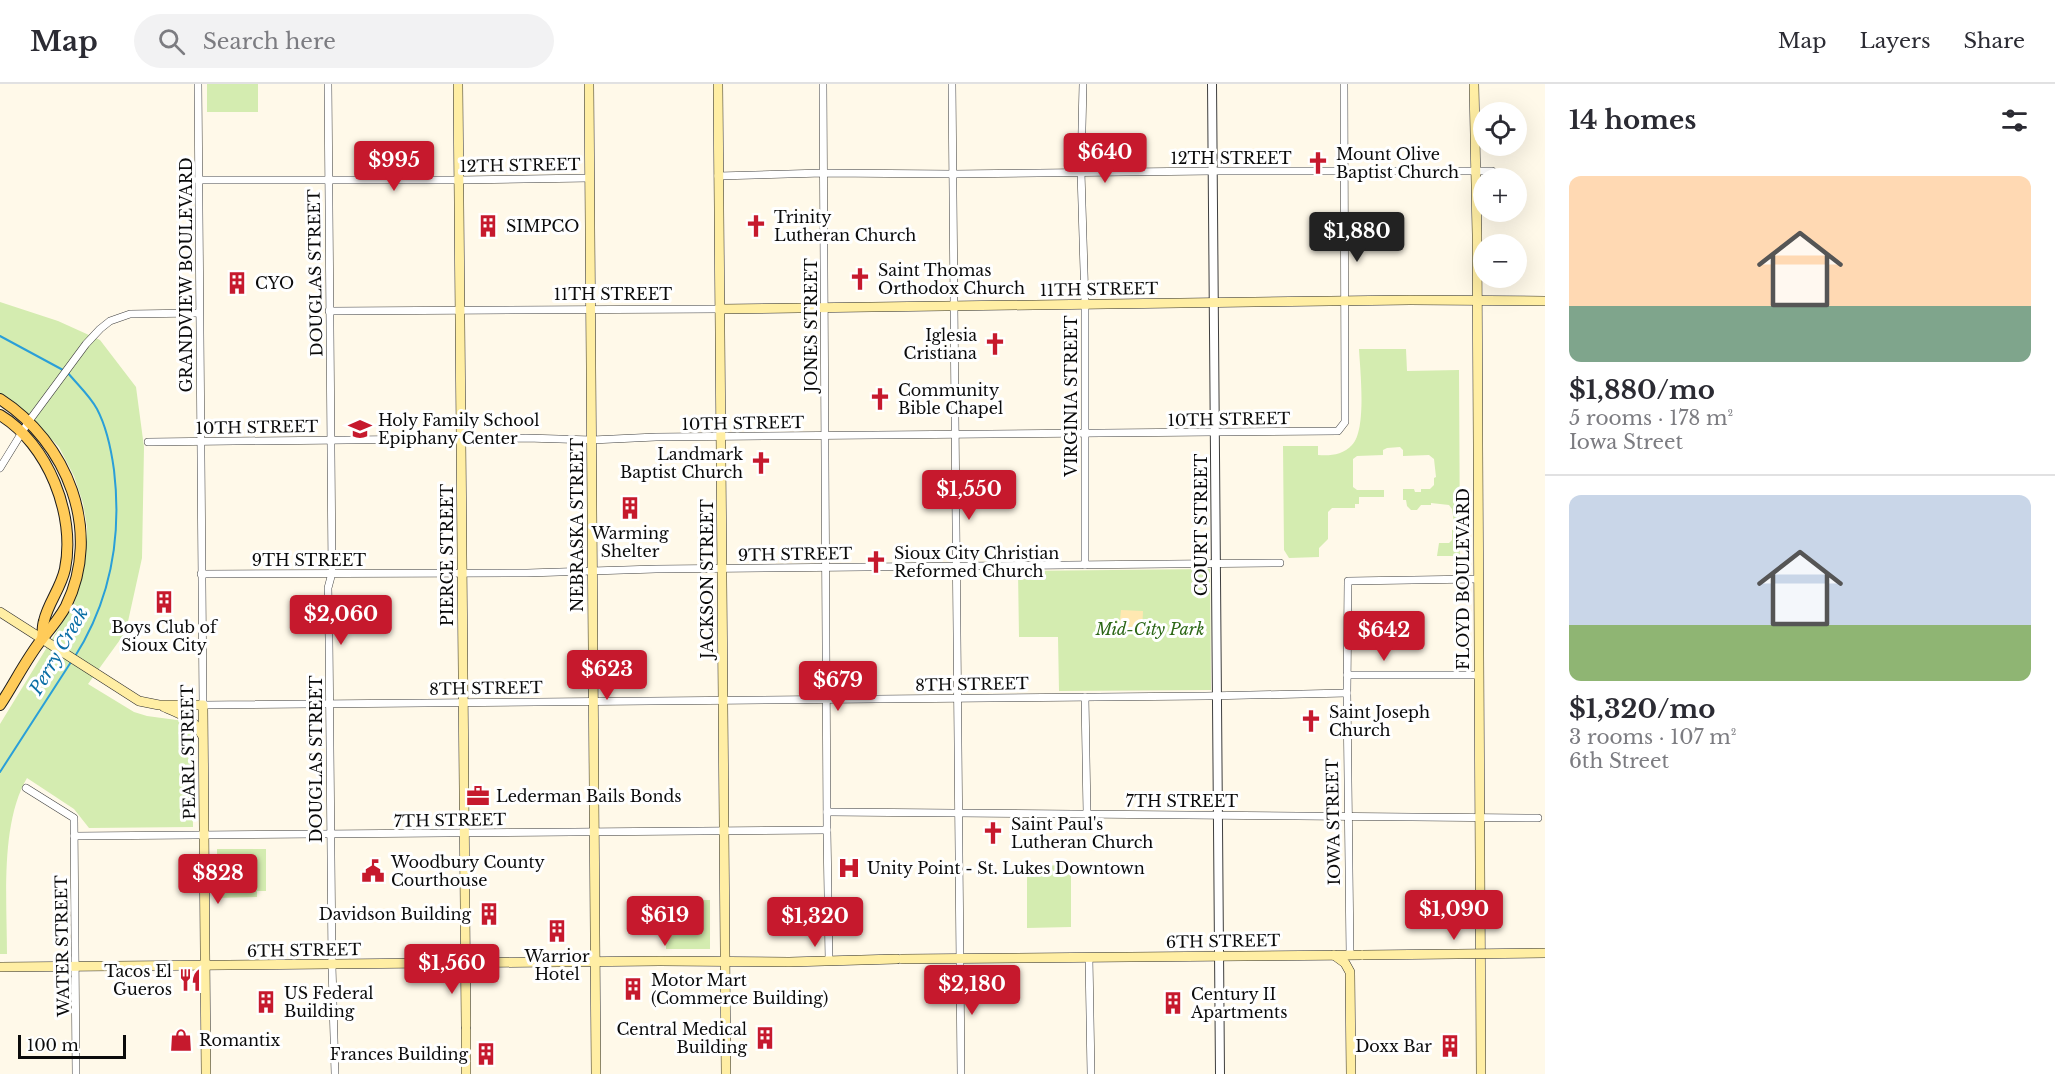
<!DOCTYPE html>
<meta charset="utf-8">
<style>
body{margin:0;font-family:"Libre Baskerville",serif;background:#f2f2f3;color:#2b2b33;height:100vh;display:flex;flex-direction:column;font-size:22px;white-space:nowrap}
*{box-sizing:border-box;margin:0}
p{font-size:20px;color:#7c7c81}
.icon{flex:none;width:33px;height:33px;fill:none;stroke:currentColor;stroke-width:2;stroke-linecap:round;stroke-linejoin:round}
.map{position:relative;flex:1;overflow:hidden}
.panel{display:flex;flex-direction:column;background:#fff;width:510px}
.panel>*{flex:none}
.controls{position:absolute;left:1473px;top:18px;display:grid;gap:12px}
.controls a{display:grid;place-items:center;width:54px;height:54px;border-radius:50%;background:#fff;box-shadow:0 6px 24px #0002;font-size:30px}
.scale{position:absolute;left:18px;bottom:15px;width:108px;box-sizing:border-box;padding-left:6px;border:3px solid #0b0b0b;border-top:0;font-size:16px;line-height:21px;white-space:nowrap;color:#0b0b0b;-webkit-text-stroke:4px #fff;paint-order:stroke}
.price{position:absolute;translate:-50% -51px;padding:0 14px;border-radius:6px;background:#c6192d;color:#fff;font-size:20px;line-height:39px;filter:drop-shadow(0 2px 3px #0008)}
.price::after{content:'';position:absolute;left:50%;top:36px;width:18px;height:14px;margin-left:-9px;background:inherit;clip-path:polygon(0 0,100% 0,50% 100%)}
.price.current{background:#222;color:#fff}
ul{padding:0;list-style:none}
li{display:grid;align-content:center;gap:12px;height:318px;padding:0 24px}
li+li{border-top:2px solid #e1e1e2}
li span{display:grid;place-items:center;height:186px;border-radius:12px;color:#555}
li>.icon{margin-inline-start:auto}
span .icon{width:108px;height:108px;fill:#fffc;stroke-width:1}
li b{font-size:26px}
h2{display:flex;justify-content:space-between;align-items:center;height:72px;padding:0 24px;font-size:26px}
header{display:flex;align-items:center;gap:36px;box-sizing:border-box;height:84px;padding:0 30px;background:#fff;border-bottom:2px solid #e1e1e2}
header strong{font-size:28px}
nav{display:flex;gap:33px;margin-inline-start:auto;font-size:21px}
.search{width:420px;height:54px;background:#f2f2f3;display:flex;align-items:center;gap:15px;box-sizing:border-box;padding:0 21px;border-radius:33px;color:#7c7c81;font-size:22px}
main{display:flex;flex:1;min-height:0}
.map>svg:first-child{display:block}
</style>
<header>
<strong>Map</strong>
<div class="search"><svg class="icon" aria-label="search" viewBox="0 0 24 24"><circle cx="10" cy="10" r="6"/><path d="M15 15l6 6"/></svg>Search here</div>
<nav><a>Map</a><a>Layers</a><a>Share</a></nav>
</header>
<main>
<div class="map">
<svg width="1545" height="990" viewBox="0 0 1545 990">
<rect width="100%" height="100%" fill="#fff9e9"/>
<g fill="#d4ecb0">
<rect x="207" y="0" width="51" height="28"/>
<path d="M0 218 58 237 100 256 136 303 144 363 142 474 127 542 122 553 88 600 134 628 147 632 184 637 192 648 193 743 89 744 74 725 27 694C0 740 7 817 7 870H0V640L74 519 84 485 87 443 83 419 74 392 59 363 20 323 0 310Z"/>
<path d="M1359 265H1406L1407 287 1459 286 1460 472H1437L1439 459H1449L1452 456V446L1455 445 1452 425 1449 421 1431 419V421H1421L1417 426H1411L1407 422 1406 416H1403V405H1414L1415 408H1421V405H1430L1434 401V394L1436 393 1434 375 1429 371 1403 372V366L1400 363 1387 364 1383 366V371L1357 372 1353 375V403L1357 406H1384V413H1359V420H1355V424H1332L1328 428V455L1319 464V473L1289 474 1284 466 1283 362H1318V371C1330 372 1343 371 1352 361 1367 346 1360 286 1359 265Z"/>
<path d="M1210 485 1211 606 1059 607 1058 553H1019L1018 487Z"/>
<path d="M217 765H266V807H257V813L217 814Z"/>
<path d="M1071 781V843L1027 844V782Z"/>
<rect x="666" y="816" width="44" height="49"/>
</g>
<path fill="#ffe8b1" d="M1121 526 1143 527 1142 547 1119 545Z"/>
<g fill="none" stroke-linecap="round" stroke-linejoin="round">
<g stroke="#2a9fd8" stroke-width="2">
<path d="M0 252 63 286"/>
<path d="M68 289C77 300 90 312 97 325 107 344 111 364 114 386 122 453 111 516 74 574"/>
<path d="M0 688 71 578"/>
</g>
<g stroke="#3e3e3e" stroke-width="8">
<g id="minor">
<path d="M198 0 203 621 1206 612 1347 609"/>
<path d="M328 0 332 489 328 504 329 554 332 881 335 990"/>
<path d="M823 0 827 746 829 877"/>
<path d="M952 0 961 990"/>
<path d="M1083 0 1081 88 1085 220V481"/>
<path d="M718 92 823 89 953 90 1213 87H1492"/>
<path d="M198 96H459L590 94"/>
<path d="M329 227 720 225"/>
<path d="M148 358 526 354 592 356 656 353 1338 347 1345 338 1344 0"/>
<path d="M0 384 29 337 86 260 100 245 110 237 130 230 199 229"/>
<path d="M201 490 527 489 656 485 1280 479"/>
<path d="M1347 591H1478"/>
<path d="M1085 613 1087 730"/>
<path d="M26 704 74 734 76 990"/>
<path d="M827 728 1538 734"/>
<path d="M74 752 827 746"/>
<path d="M1350 871 1347 609 1348 497 1478 495"/>
<path d="M1089 874 1091 990"/>
</g>
</g>
<g stroke="#3e3e3e" stroke-width="10">
<path id="tertiary" d="M1212 0 1220 990"/>
</g>
<g stroke="#2d2d2d" stroke-width="10">
<g id="secondary">
<path d="M458 0 466 942"/>
<path d="M589 0 596 990"/>
<path d="M718 0 726 990"/>
<path d="M1474 0 1477 151 1481 990"/>
<path d="M720 225 1410 216 1545 217"/>
<path d="M0 528 139 617 159 621H203L206 990"/>
<path d="M164 623C181 630 193 634 202 651"/>
<path d="M1334 871 1345 879 1350 888 1351 990"/>
<path d="M902 875 1363 871"/>
<path d="M0 883 660 877 789 878 897 875"/>
<path d="M466 946V990"/>
</g>
</g>
<g stroke="#1c1c1c" stroke-width="12">
<g id="primary">
<path d="M0 315C67 358 103 447 66 522 59 535 51 544 42 555 26 575 14 600 0 621"/>
<path d="M0 331C48 360 76 431 65 485 61 504 48 519 44 537 42 543 43 550 42 555"/>
</g>
</g>
<use href="#minor" stroke="#fff" stroke-width="7"/>
<use href="#tertiary" stroke="#fff" stroke-width="8"/>
<use href="#secondary" stroke="#ffeea4" stroke-width="9"/>
<use href="#primary" stroke="#ffcb59" stroke-width="10"/>
<g stroke="#2d2d2d" stroke-width="10" stroke-linecap="butt">
<path id="secondary-bridge" d="M1363 871 1545 869"/>
</g>
<use href="#secondary-bridge" stroke="#ffeea4" stroke-width="9"/>
</g>
<defs>
<g id="church-bare" transform="scale(1.8)"><path d="M-1.2-6h2.4v3.5h3.3v2.4h-3.3V6h-2.4V-.1h-3.3v-2.4h3.3Z" fill="#c6192d" stroke="#fff" stroke-width="2.5" paint-order="stroke"/></g>
<g id="building-bare" transform="scale(1.8)"><path d="M-4-6H4V6H1V3H-1V6H-4ZM-2.5-4.3h1.7v1.8h-1.7ZM.8-4.3h1.7v1.8H.8ZM-2.5-1h1.7V.8h-1.7ZM.8-1h1.7V.8H.8Z" fill="#c6192d" stroke="#fff" stroke-width="2.5" paint-order="stroke"/></g>
<g id="school-bare" transform="scale(1.8)"><path d="M0-5L7-2L0 1L-7-2ZM-4 1L0 2.5L4 1V4Q0 6-4 4Z" fill="#c6192d" stroke="#fff" stroke-width="2.5" paint-order="stroke"/></g>
<g id="office-bare" transform="scale(1.8)"><path d="M-6-3h4V-5.5h4V-3h4V5H-6ZM-1-4.5V-3h2v-1.5ZM-6 0V1H6V0Z" fill="#c6192d" stroke="#fff" stroke-width="2.5" paint-order="stroke"/></g>
<g id="hospital-bare" transform="scale(1.8)"><path d="M-5-5h3v3.5h4V-5h3V5h-3V1.5h-4V5h-3Z" fill="#c6192d" stroke="#fff" stroke-width="2.5" paint-order="stroke"/></g>
<g id="civic-bare" transform="scale(1.8)"><path d="M-.6-6.5H3V-4.5H.6V-3L4-1V1h2V6H-6V1h2V-1L-.6-3ZM-1.2 2.5V6h2.4V2.5Z" fill="#c6192d" stroke="#fff" stroke-width="2.5" paint-order="stroke"/></g>
<g id="restaurant-bare" transform="scale(1.8)"><path d="M-5-6h1v4h1v-4h1v4h1v-4h1v5L-1.5 .5V6h-2V.5L-5-1ZM5-6V6H3V1.5H1.5Q1.5-4 5-6Z" fill="#c6192d" stroke="#fff" stroke-width="2.5" paint-order="stroke"/></g>
<g id="shop-bare" transform="scale(1.8)"><path d="M-5-2.5h2.3a2.7 3.5 0 0 1 5.4 0H5L5.5 6h-11ZM-1.5-2.5h3a1.5 2.3 0 0 0-3 0Z" fill="#c6192d" stroke="#fff" stroke-width="2.5" paint-order="stroke"/></g>
</defs>
<g fill-rule="evenodd">
<use href="#church-bare" x="1318" y="79"/>
<use href="#building-bare" x="488" y="142"/>
<use href="#church-bare" x="756" y="142"/>
<use href="#church-bare" x="860" y="195"/>
<use href="#building-bare" x="237" y="199"/>
<use href="#church-bare" x="995" y="260"/>
<use href="#church-bare" x="880" y="315"/>
<use href="#school-bare" x="360" y="345"/>
<use href="#church-bare" x="761" y="379"/>
<use href="#building-bare" x="630" y="424"/>
<use href="#church-bare" x="876" y="478"/>
<use href="#building-bare" x="164" y="518"/>
<use href="#church-bare" x="1311" y="637"/>
<use href="#office-bare" x="478" y="712"/>
<use href="#church-bare" x="993" y="749"/>
<use href="#hospital-bare" x="849" y="784"/>
<use href="#civic-bare" x="373" y="787"/>
<use href="#building-bare" x="489" y="830"/>
<use href="#building-bare" x="557" y="847"/>
<use href="#restaurant-bare" x="190" y="896"/>
<use href="#building-bare" x="633" y="905"/>
<use href="#building-bare" x="266" y="918"/>
<use href="#building-bare" x="1173" y="919"/>
<use href="#building-bare" x="765" y="954"/>
<use href="#shop-bare" x="181" y="956"/>
<use href="#building-bare" x="1450" y="962"/>
<use href="#building-bare" x="486" y="970"/>
</g>
<g text-anchor="middle" dominant-baseline="central" stroke-width="6" stroke-linejoin="round" paint-order="stroke">
<g font-size="16" fill="#0b0b0b" stroke="#fff" text-anchor="start">
<text x="1336" y="70">Mount Olive<tspan x="1336" dy="18">Baptist Church</tspan></text>
<text x="774" y="133">Trinity<tspan x="774" dy="18">Lutheran Church</tspan></text>
<text x="506" y="142">SIMPCO</text>
<text x="878" y="186">Saint Thomas<tspan x="878" dy="18">Orthodox Church</tspan></text>
<text x="255" y="199">CYO</text>
<text x="977" y="251" text-anchor="end">Iglesia<tspan x="977" dy="18">Cristiana</tspan></text>
<text x="898" y="306">Community<tspan x="898" dy="18">Bible Chapel</tspan></text>
<text x="378" y="336">Holy Family School<tspan x="378" dy="18">Epiphany Center</tspan></text>
<text x="743" y="370" text-anchor="end">Landmark<tspan x="743" dy="18">Baptist Church</tspan></text>
<text x="630" y="449" text-anchor="middle">Warming<tspan x="630" dy="18">Shelter</tspan></text>
<text x="894" y="469">Sioux City Christian<tspan x="894" dy="18">Reformed Church</tspan></text>
<text x="164" y="543" text-anchor="middle">Boys Club of<tspan x="164" dy="18">Sioux City</tspan></text>
<text x="1329" y="628">Saint Joseph<tspan x="1329" dy="18">Church</tspan></text>
<text x="496" y="712">Lederman Bails Bonds</text>
<text x="1011" y="740">Saint Paul's<tspan x="1011" dy="18">Lutheran Church</tspan></text>
<text x="391" y="778">Woodbury County<tspan x="391" dy="18">Courthouse</tspan></text>
<text x="867" y="784">Unity Point - St. Lukes Downtown</text>
<text x="471" y="830" text-anchor="end">Davidson Building</text>
<text x="557" y="872" text-anchor="middle">Warrior<tspan x="557" dy="18">Hotel</tspan></text>
<text x="172" y="887" text-anchor="end">Tacos El<tspan x="172" dy="18">Gueros</tspan></text>
<text x="651" y="896">Motor Mart<tspan x="651" dy="18">(Commerce Building)</tspan></text>
<text x="284" y="909">US Federal<tspan x="284" dy="18">Building</tspan></text>
<text x="1191" y="910">Century II<tspan x="1191" dy="18">Apartments</tspan></text>
<text x="747" y="945" text-anchor="end">Central Medical<tspan x="747" dy="18">Building</tspan></text>
<text x="199" y="956">Romantix</text>
<text x="1432" y="962" text-anchor="end">Doxx Bar</text>
<text x="468" y="970" text-anchor="end">Frances Building</text>
</g>
<g font-size="16" fill="#0b0b0b" stroke="#fff">
<text x="1231" y="74">12TH STREET</text>
<text transform="translate(520 81) rotate(-1)">12TH STREET</text>
<text transform="translate(315 189) rotate(-91)">DOUGLAS STREET</text>
<text transform="translate(186 191) rotate(-90)">GRANDVIEW BOULEVARD</text>
<text transform="translate(1099 205) rotate(-1)">11TH STREET</text>
<text x="613" y="210">11TH STREET</text>
<text transform="translate(811 241) rotate(-90)">JONES STREET</text>
<text transform="translate(1071 312) rotate(-90)">VIRGINIA STREET</text>
<text transform="translate(1229 335) rotate(-1)">10TH STREET</text>
<text transform="translate(743 339) rotate(-1)">10TH STREET</text>
<text transform="translate(257 343) rotate(-1)">10TH STREET</text>
<text transform="translate(577 441) rotate(-90)">NEBRASKA STREET</text>
<text transform="translate(1201 441) rotate(-90)">COURT STREET</text>
<text transform="translate(795 470) rotate(-1)">9TH STREET</text>
<text transform="translate(447 471) rotate(-90)">PIERCE STREET</text>
<text x="309" y="476">9TH STREET</text>
<text transform="translate(707 495) rotate(-90)">JACKSON STREET</text>
<text transform="translate(1463 495) rotate(-90)">FLOYD BOULEVARD</text>
<text transform="translate(972 600) rotate(-1)">8TH STREET</text>
<text transform="translate(486 604) rotate(-1)">8TH STREET</text>
<text transform="translate(188 668) rotate(-91)">PEARL STREET</text>
<text transform="translate(316 675) rotate(-90)">DOUGLAS STREET</text>
<text x="1182" y="717">7TH STREET</text>
<text transform="translate(450 736) rotate(-1)">7TH STREET</text>
<text transform="translate(1333 738) rotate(-91)">IOWA STREET</text>
<text transform="translate(1223 857) rotate(-1)">6TH STREET</text>
<text transform="translate(62 862) rotate(-91)">WATER STREET</text>
<text transform="translate(304 866) rotate(-1)">6TH STREET</text>
</g>
<g font-size="16" font-style="italic" fill="#2d6717" stroke="#fff">
<text x="1150" y="545">Mid-City Park</text>
</g>
<g font-size="18" font-style="italic" fill="#0b6ea6" stroke="#fff">
<text transform="translate(59 567) rotate(-60)">Perry Creek</text>
</g>
</g>
</svg>
<div class="controls">
<a><svg class="icon" aria-label="locate" viewBox="0 0 24 24"><circle cx="12" cy="12" r="6"/><path d="M12 2v4M12 18v4M2 12h4M18 12h4"/></svg></a>
<a>+</a>
<a>−</a>
</div>
<div class="scale">100 m</div>
<b class="price" style="left:1105px;top:100px">$640</b>
<b class="price" style="left:394px;top:108px">$995</b>
<b class="price current" style="left:1357px;top:179px">$1,880</b>
<b class="price" style="left:969px;top:437px">$1,550</b>
<b class="price" style="left:341px;top:562px">$2,060</b>
<b class="price" style="left:1384px;top:578px">$642</b>
<b class="price" style="left:607px;top:617px">$623</b>
<b class="price" style="left:838px;top:628px">$679</b>
<b class="price" style="left:218px;top:821px">$828</b>
<b class="price" style="left:1454px;top:857px">$1,090</b>
<b class="price" style="left:665px;top:863px">$619</b>
<b class="price" style="left:815px;top:864px">$1,320</b>
<b class="price" style="left:452px;top:911px">$1,560</b>
<b class="price" style="left:972px;top:932px">$2,180</b>
</div>
<section class="panel">
<h2>14 homes<svg class="icon" aria-label="filters" viewBox="0 0 24 24"><path d="M4 7h16M4 17h16"/><circle cx="9" cy="7" r="2"/><circle cx="15" cy="17" r="2"/></svg></h2>
<ul>
<li><span style="background:linear-gradient(#ffd9b3 70%,#7fa58c 0)"><svg class="icon" aria-label="home" viewBox="0 0 24 24"><path d="M3 11l9-7 9 7M6 9v11h12V9"/></svg></span><div><b>$1,880/mo</b><p>5 rooms · 178 m²</p><p>Iowa Street</p></div></li>
<li><span style="background:linear-gradient(#c9d6e8 70%,#8fb573 0)"><svg class="icon" aria-label="home" viewBox="0 0 24 24"><path d="M3 11l9-7 9 7M6 9v11h12V9"/></svg></span><div><b>$1,320/mo</b><p>3 rooms · 107 m²</p><p>6th Street</p></div></li>
</ul>
</section>
</main>
